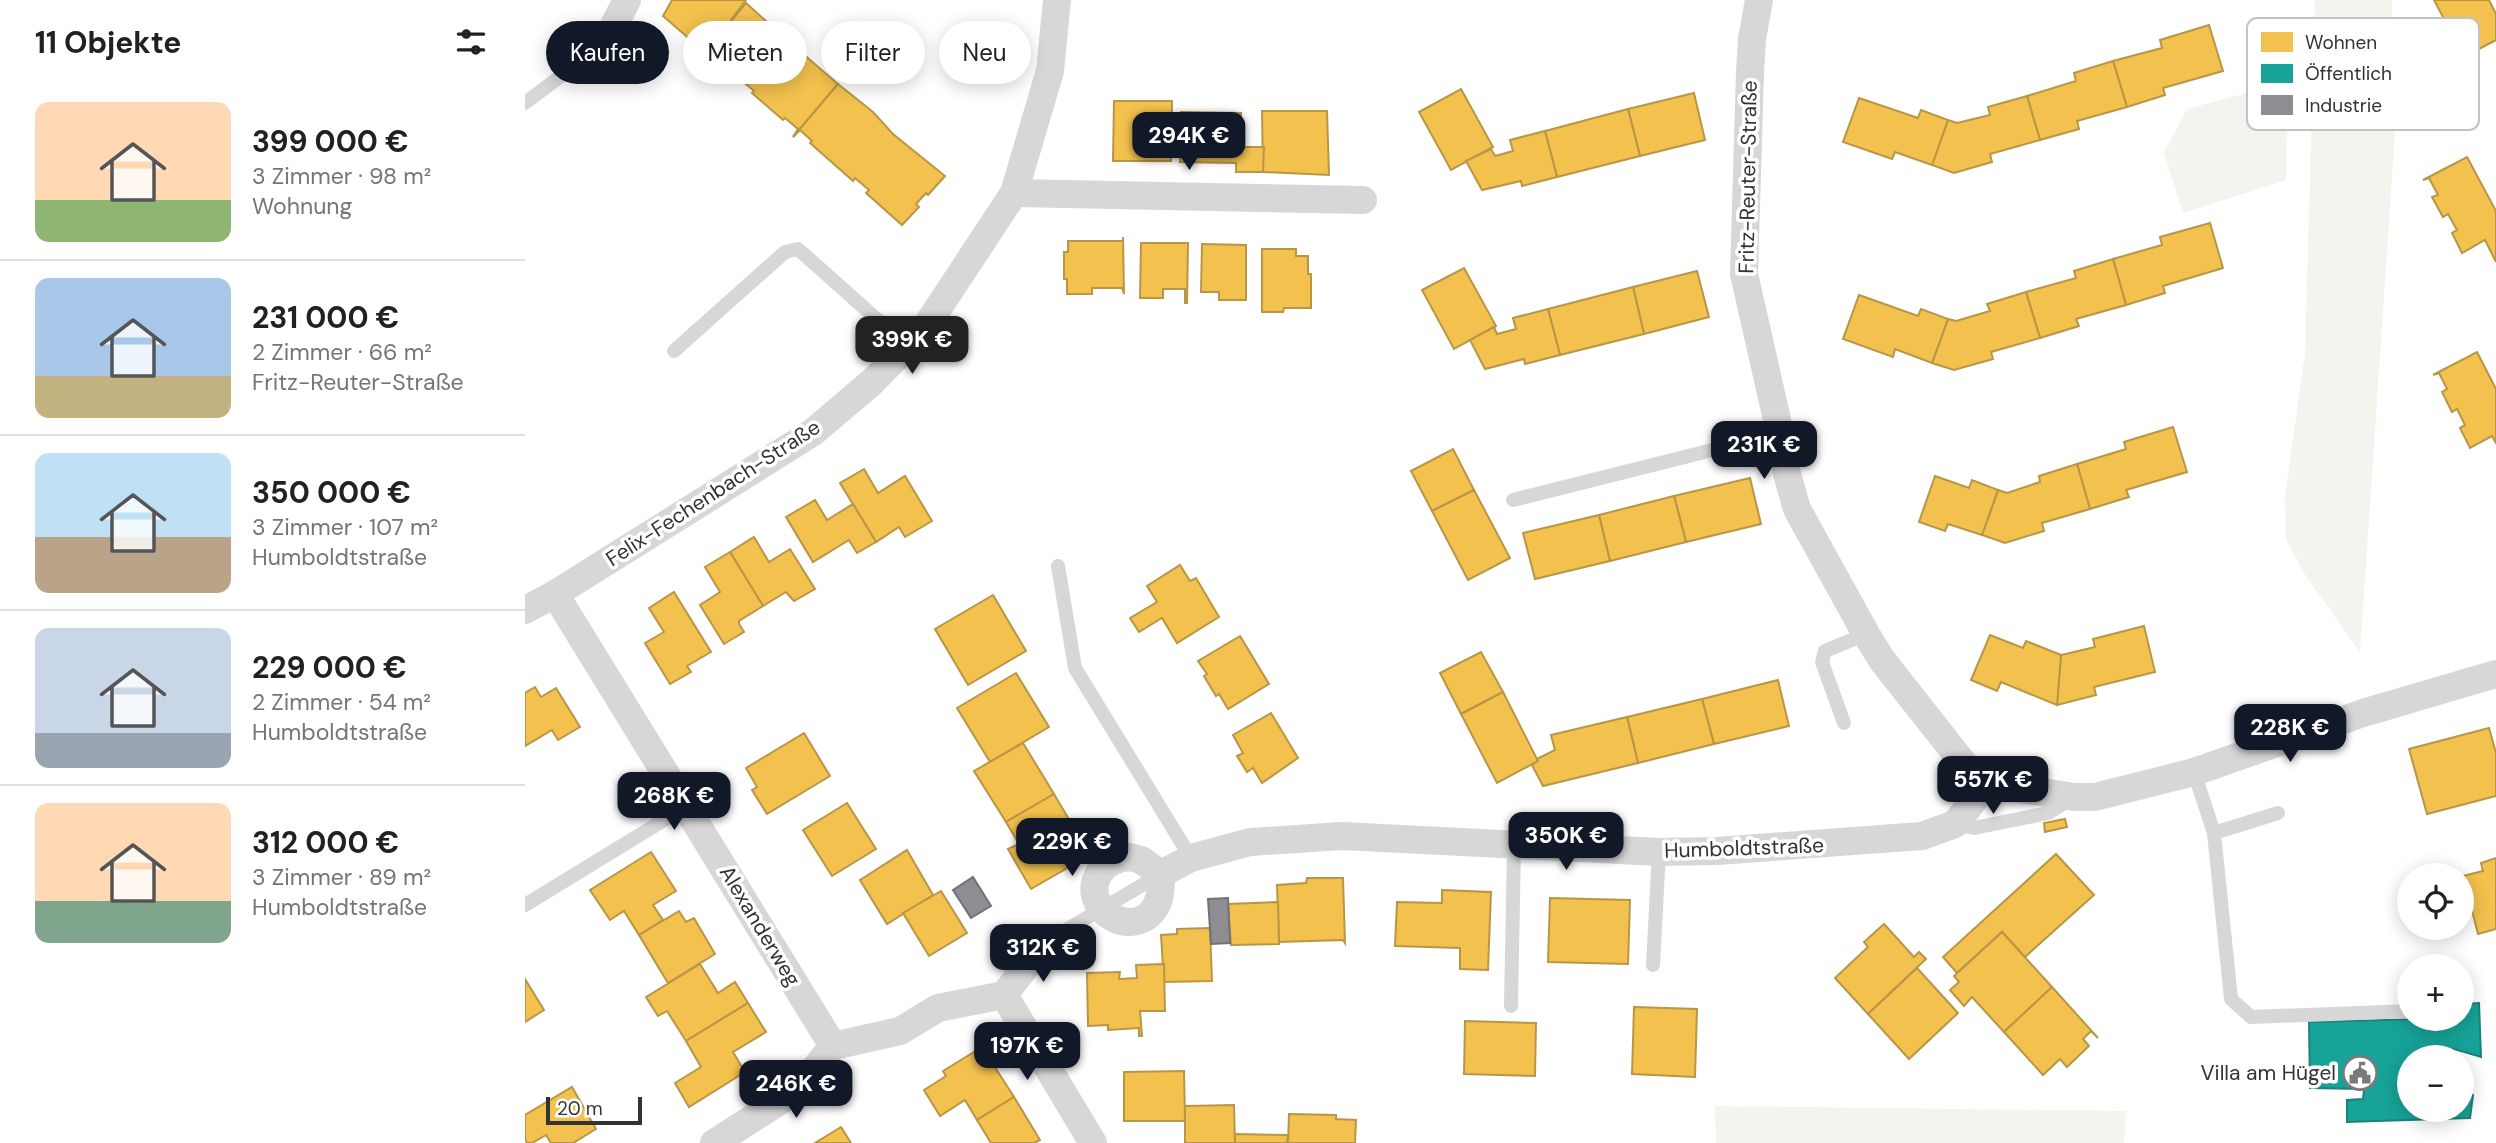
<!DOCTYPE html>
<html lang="de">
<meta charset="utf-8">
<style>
body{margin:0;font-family:"DM Sans",sans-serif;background:#f6f6f6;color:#202124;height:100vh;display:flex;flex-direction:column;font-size:26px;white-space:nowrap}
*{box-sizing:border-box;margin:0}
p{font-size:23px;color:#757577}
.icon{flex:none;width:38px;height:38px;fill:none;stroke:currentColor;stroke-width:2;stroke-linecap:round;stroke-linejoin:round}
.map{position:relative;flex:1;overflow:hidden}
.panel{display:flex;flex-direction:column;background:#fff;width:525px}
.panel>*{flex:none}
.banner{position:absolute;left:21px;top:21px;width:665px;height:63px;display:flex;gap:14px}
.controls{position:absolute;left:1872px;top:863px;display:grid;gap:14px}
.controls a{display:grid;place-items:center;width:77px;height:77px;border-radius:50%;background:#fff;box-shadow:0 4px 18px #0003;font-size:35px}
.scale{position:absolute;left:21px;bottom:18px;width:96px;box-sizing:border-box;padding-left:7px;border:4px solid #333;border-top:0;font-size:19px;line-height:24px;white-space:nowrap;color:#333;-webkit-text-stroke:5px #fff;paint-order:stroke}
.price{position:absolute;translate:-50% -60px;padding:0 16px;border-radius:14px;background:#111827;color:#fff;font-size:23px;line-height:46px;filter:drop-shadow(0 2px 4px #0008)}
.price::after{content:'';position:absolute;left:50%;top:42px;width:21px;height:16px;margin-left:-10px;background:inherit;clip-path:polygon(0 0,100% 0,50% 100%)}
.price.active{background:#222;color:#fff}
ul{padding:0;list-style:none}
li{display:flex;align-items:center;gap:21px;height:175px;padding:0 35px}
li+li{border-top:2px solid #e0e0e0}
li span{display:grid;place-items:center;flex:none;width:196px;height:140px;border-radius:14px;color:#555}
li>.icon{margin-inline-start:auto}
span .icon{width:84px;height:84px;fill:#fffc;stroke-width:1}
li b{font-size:30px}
h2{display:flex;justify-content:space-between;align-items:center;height:84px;padding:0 35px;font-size:30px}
.chip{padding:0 24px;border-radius:32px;background:#fff;box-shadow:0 4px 18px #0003;font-size:24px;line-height:63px}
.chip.active{background:#111827;color:#fff}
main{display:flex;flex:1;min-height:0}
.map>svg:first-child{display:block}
</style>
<main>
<section class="panel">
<h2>11 Objekte<svg class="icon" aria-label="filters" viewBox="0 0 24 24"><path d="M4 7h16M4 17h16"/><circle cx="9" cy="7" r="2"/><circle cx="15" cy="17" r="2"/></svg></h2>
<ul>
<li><span style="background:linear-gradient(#ffd9b3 70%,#8fb573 0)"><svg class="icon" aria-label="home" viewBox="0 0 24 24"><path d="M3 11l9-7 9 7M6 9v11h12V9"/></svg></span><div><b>399 000 €</b><p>3 Zimmer · 98 m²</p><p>Wohnung</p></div></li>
<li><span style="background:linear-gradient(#a9c7e8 70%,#c2b280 0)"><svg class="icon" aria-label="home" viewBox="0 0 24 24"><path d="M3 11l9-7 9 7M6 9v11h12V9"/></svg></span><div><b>231 000 €</b><p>2 Zimmer · 66 m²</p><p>Fritz-Reuter-Straße</p></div></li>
<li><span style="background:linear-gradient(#bfe0f5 60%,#b9a48a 0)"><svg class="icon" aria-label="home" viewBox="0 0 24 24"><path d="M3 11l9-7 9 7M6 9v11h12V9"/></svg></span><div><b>350 000 €</b><p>3 Zimmer · 107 m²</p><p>Humboldtstraße</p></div></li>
<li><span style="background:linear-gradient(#c9d6e8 75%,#9aa5b1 0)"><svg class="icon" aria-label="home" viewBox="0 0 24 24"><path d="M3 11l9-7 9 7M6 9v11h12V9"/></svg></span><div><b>229 000 €</b><p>2 Zimmer · 54 m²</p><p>Humboldtstraße</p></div></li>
<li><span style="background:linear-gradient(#ffd9b3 70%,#7fa58c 0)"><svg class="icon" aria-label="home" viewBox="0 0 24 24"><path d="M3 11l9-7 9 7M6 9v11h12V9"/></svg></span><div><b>312 000 €</b><p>3 Zimmer · 89 m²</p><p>Humboldtstraße</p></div></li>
</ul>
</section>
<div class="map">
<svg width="1971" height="1143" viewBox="0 0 1971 1143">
<rect width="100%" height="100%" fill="#fff"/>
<g fill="#f1f5ed">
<path d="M1790 0H1867L1870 133 1835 652 1779 573 1761 540 1760 496 1780 354Z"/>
<path d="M1763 82 1761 180 1658 213 1639 153 1662 109Z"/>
<path d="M1190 1106 1601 1111 1599 1143H1191Z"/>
</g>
<g fill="#f2c14e" stroke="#b99646" stroke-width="2">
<path d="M147 0H221L181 53 186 45 175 35 168 42 138 16Z"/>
<path d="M1909 0H1964L1971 14V40L1939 57Z"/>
<path d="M221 3 262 40 222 85 216 80 214 81 193 64 200 57 187 46 181 53Z"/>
<path d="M1684 25 1698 71 1638 88 1640 95 1602 107 1588 61 1637 48 1635 40Z"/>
<path d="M262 40 313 84 268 137 273 129 260 118 258 120 227 93 229 91 222 85Z"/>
<path d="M1588 61 1602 107 1552 121 1554 129 1515 140 1502 96 1551 81 1549 73Z"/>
<path d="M313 84 348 112 368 134 420 176 403 195 401 193 391 204 394 207 377 225 341 193 344 190 330 178 328 181 285 143 287 141 275 130 268 137Z"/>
<path d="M936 89 968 147 926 170 894 112Z"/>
<path d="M1169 93 1180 140 1115 156 1103 109Z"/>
<path d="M1502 96 1515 140 1465 154 1467 162 1429 173 1407 165 1423 120 1432 123 1465 115 1463 107Z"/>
<path d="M1334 98 1393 118 1396 110 1423 120 1407 165 1370 152 1367 159 1318 142Z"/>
<path d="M589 101H647L646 161H588Z"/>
<path d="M1103 109 1115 156 1032 177 1020 131Z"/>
<path d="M737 111H802L804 175 738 172Z"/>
<path d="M656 112 716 113 715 147H739L738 172H711V163L655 162Z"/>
<path d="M1020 131 1032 177 997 186 996 181 957 190 941 161 966 149 970 156 988 151 985 140Z"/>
<path d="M1942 157 1971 211V262L1960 240 1937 253 1927 233 1932 230 1923 214 1918 217 1907 197 1913 195 1904 178 1898 180Z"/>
<path d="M1685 223 1698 268 1638 286 1640 293 1601 305 1588 259 1637 245 1635 237Z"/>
<path d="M598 237 599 294 597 288H567V294H542V279H539V252H543V241H598Z"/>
<path d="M616 243H663L662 303H660V289H638V298H615Z"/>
<path d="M677 244 721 245V300H694V292H676Z"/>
<path d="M737 249H771V256H783V274H786V308H759L758 312H737Z"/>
<path d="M1588 259 1601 305 1551 319 1554 326 1515 338 1501 292 1551 278 1549 271Z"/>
<path d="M939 268 971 326 929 349 897 290Z"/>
<path d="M1172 271 1184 317 1119 334 1108 287Z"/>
<path d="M1108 287 1119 334 1035 355 1023 309Z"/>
<path d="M1501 292 1515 338 1466 352 1468 359 1429 370 1407 363 1423 319 1431 321 1465 311 1462 304Z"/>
<path d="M1334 295 1393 316 1396 309 1423 319 1407 363 1370 349 1368 357 1318 339Z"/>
<path d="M1023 309 1035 355 1000 364 999 359 960 369 945 340 969 327 972 334 991 329 988 318Z"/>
<path d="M1952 352 1971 389V443L1967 436 1945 448 1935 428 1940 425 1932 409 1927 412 1917 392 1922 389 1914 373 1908 375Z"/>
<path d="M1648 427 1662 472 1601 490 1604 497 1565 509 1552 464 1601 449 1599 442Z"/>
<path d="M928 449 949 490 907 511 886 471Z"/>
<path d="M1552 464 1565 509 1517 523 1519 531 1480 543 1457 535 1473 490 1482 493 1515 482 1514 476Z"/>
<path d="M339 469 353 493 380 476 407 521 380 537 374 527 351 542 315 483Z"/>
<path d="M1410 476 1444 488 1447 480 1473 490 1457 535 1423 524 1420 531 1394 522Z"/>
<path d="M1225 478 1236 524 1161 542 1149 496Z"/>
<path d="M949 490 985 558 943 580 907 511Z"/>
<path d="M1149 496 1161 542 1085 561 1074 515Z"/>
<path d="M290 500 302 520 328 504 351 542 332 553 324 540 288 562 261 517Z"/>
<path d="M1074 515 1085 561 1010 579 998 533Z"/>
<path d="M229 537 244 562 265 549 290 589 269 601 261 592 238 606 205 552Z"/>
<path d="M205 552 238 606 214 621V624L219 632 199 644 175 605 195 592 180 567Z"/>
<path d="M655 565 665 581 671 578 694 617 652 643 637 618 614 632 605 618 632 602 622 586Z"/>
<path d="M149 592 186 652 162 666 166 672 145 684 120 643 139 632 124 608Z"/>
<path d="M468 595 501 651 443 685 410 629Z"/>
<path d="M1619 626 1630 672 1569 687 1571 695 1532 705 1536 655 1570 647 1568 639Z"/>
<path d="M1465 635 1498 648 1501 641 1536 655 1532 705 1476 682 1472 691 1446 680Z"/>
<path d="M715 636 744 684 703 709 694 694 691 696 679 676 682 674 673 661Z"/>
<path d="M956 652 978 692 936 714 915 673Z"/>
<path d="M491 673 524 727 465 762 432 708Z"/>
<path d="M1253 680 1264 726 1189 744 1177 699Z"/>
<path d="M10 687 16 697 31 688 55 727 33 740 27 730 0 746V693Z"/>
<path d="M978 692 1013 761 972 783 936 714Z"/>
<path d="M1177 699 1189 744 1113 763 1102 717Z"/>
<path d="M746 713 773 758 737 783 728 768 722 772 712 756 718 753 708 735Z"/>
<path d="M1102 717 1113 763 1018 786 1007 765 1013 761 1012 759 1030 750 1026 735Z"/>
<path d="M1964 728 1971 753V796L1902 814 1884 749Z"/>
<path d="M279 733 305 776 242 814 227 790 232 787 221 768Z"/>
<path d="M498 743 529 794 481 822 449 771Z"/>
<path d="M529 794 565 855 506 889 483 849 494 844 481 822Z"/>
<path d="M322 803 351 849 307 876 278 830Z"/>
<path d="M1540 819 1542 827 1520 832 1519 823Z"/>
<path d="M382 850 408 895 362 924 335 880Z"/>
<path d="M126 852 151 891 128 905 138 920 114 935 99 911 85 920 65 890Z"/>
<path d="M1531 854 1569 895 1500 957 1477 932 1432 973 1418 957Z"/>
<path d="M1971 858V929L1953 934 1938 876 1958 871 1956 863Z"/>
<path d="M782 878H818L820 943 818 940 754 942 752 885 781 883Z"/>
<path d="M917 890 966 892 963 970 935 969V948L870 946 872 902 917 903Z"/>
<path d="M416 891 442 933 404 956 378 913Z"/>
<path d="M1025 898 1105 900 1103 964 1023 962Z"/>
<path d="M753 902 754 944 706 945 703 904Z"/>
<path d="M154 911 161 922 169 918 190 954 143 983 114 935Z"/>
<path d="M1359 924 1389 957 1394 952 1401 959 1343 1014 1310 978 1343 947 1339 942Z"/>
<path d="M685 928 687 981 639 982 636 935 652 934V929Z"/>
<path d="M1477 932 1527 987 1479 1032 1447 997 1439 1006 1425 990 1434 982 1429 976Z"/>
<path d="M175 964 193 993 210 982 223 1003 161 1041 142 1011 133 1016 121 997Z"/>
<path d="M639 964 640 1011H615L617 1036H614V1028L583 1030V1025L563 1026 562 973 595 972 594 979 612 978 611 965Z"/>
<path d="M1392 968 1433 1013 1384 1059 1343 1014Z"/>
<path d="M0 979 19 1010 0 1022Z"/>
<path d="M1527 987 1573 1038 1566 1031 1558 1039 1564 1046 1542 1067 1535 1059 1518 1075 1479 1032Z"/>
<path d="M223 1003 241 1032 208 1052 220 1072 164 1107 150 1083 176 1067 161 1041Z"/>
<path d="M1109 1007 1172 1009 1170 1077 1107 1074Z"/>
<path d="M940 1021 1011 1023 1010 1076 939 1074Z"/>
<path d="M457 1047 489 1097 452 1120 440 1100 415 1116 399 1090 421 1076 418 1071Z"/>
<path d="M659 1071 660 1121H599V1072Z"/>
<path d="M47 1087 71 1129 48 1143H26L21 1135 7 1143H2L0 1139V1115Z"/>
<path d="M489 1097 515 1140 509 1143H466L452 1120Z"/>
<path d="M709 1105 710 1143H660V1106Z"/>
<path d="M764 1114 811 1115V1119L831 1120 830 1143H763Z"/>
<path d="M316 1127 326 1143H290Z"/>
<path d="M710 1134 763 1135 762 1143H710Z"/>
</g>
<path fill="#17a398" stroke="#1f817a" stroke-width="2" d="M1954 1003 1956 1057 1929 1049V1057H1885V1110H1937V1093L1948 1095 1945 1118 1822 1122V1100L1838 1099 1839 1089 1785 1088 1784 1022 1937 1018V1004Z"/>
<g fill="#8d8d92" stroke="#727276" stroke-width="2">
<path d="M448 877 466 906 446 918 428 890Z"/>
<path d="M703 898 705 943 686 944 683 899Z"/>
</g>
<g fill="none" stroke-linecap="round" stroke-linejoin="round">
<g stroke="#d7d7d7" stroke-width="14">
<path d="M0 103 72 49 84 35"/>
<path d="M149 351 260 252 273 249 382 346"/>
<path d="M988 500 1255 433"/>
<path d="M533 566 550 668 666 858"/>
<path d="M1319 723 1297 662 1300 651 1341 634"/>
<path d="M1669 772 1689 833 1706 999 1726 1017 1885 1011"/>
<path d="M1430 824 1449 828 1523 813 1548 798"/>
<path d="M1689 833 1753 813"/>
<path d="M0 905 162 806"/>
<path d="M519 943 636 874"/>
<path d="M1128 965 1134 852"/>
<path d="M986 1006 989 846"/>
</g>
<g stroke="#d7d7d7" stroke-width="28">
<path d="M1234 0 1227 39 1225 72 1219 274 1255 433 1262 474 1272 509 1341 634 1357 660 1454 783 1550 797H1570L1669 772 1838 713 1971 674"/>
<path d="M84 35 102 0"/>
<path d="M489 193 838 200"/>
<path d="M30 594 308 1046"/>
<path d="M0 610 30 594 287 433 347 382 400 328 489 193 525 71 532 0"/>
<path d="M605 857 616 860 636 874C636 885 636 897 631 906 610 942 555 911 573 875 580 862 592 858 605 857Z"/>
<path d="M636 874 666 858 725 842 817 836 1134 852 1192 851 1397 836 1430 824 1452 796 1454 783"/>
<path d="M479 995 568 1143"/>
<path d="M189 1143 272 1090 308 1046 375 1031 413 1008 479 995 519 943"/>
</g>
</g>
<defs>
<g id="civic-ring" transform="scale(1.75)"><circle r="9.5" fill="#fff" stroke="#7a7a7a" stroke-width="1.5"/><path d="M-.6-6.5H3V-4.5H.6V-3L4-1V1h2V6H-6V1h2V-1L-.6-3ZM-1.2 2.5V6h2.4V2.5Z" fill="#7a7a7a"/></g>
</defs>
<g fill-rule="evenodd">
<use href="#civic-ring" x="1835" y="1073"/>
</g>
<g text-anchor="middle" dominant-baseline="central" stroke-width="7" stroke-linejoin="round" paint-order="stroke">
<g font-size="21" fill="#333" stroke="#fff">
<text transform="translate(1223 177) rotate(-89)">Fritz-Reuter-Straße</text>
<text transform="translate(188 493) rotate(-33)">Felix-Fechenbach-Straße</text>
<text transform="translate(1219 848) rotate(-2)">Humboldtstraße</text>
<text transform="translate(235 926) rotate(59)">Alexanderweg</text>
</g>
<g font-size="21" fill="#333" stroke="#fff" text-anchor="end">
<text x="1811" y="1073">Villa am Hügel</text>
</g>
</g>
<rect x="1722" y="18" width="232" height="112" rx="10" fill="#fff" stroke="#c2c2c2" stroke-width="2"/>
<rect x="1736" y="32" width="32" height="20" fill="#f2c14e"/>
<rect x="1736" y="64" width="32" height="19" fill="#17a398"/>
<rect x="1736" y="95" width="32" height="20" fill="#8d8d92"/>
<g font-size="19" fill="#333">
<text x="1780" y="49">Wohnen</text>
<text x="1780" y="80">Öffentlich</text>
<text x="1780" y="112">Industrie</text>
</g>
</svg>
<div class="controls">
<a><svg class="icon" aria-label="locate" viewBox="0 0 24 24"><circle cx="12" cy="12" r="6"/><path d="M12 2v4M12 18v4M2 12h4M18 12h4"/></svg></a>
<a>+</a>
<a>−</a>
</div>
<div class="scale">20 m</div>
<b class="price" style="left:664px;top:172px">294K €</b>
<b class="price active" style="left:387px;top:376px">399K €</b>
<b class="price" style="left:1239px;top:481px">231K €</b>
<b class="price" style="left:1765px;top:764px">228K €</b>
<b class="price" style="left:1468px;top:816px">557K €</b>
<b class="price" style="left:149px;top:832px">268K €</b>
<b class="price" style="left:1041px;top:872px">350K €</b>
<b class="price" style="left:547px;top:878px">229K €</b>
<b class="price" style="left:518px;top:984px">312K €</b>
<b class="price" style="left:502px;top:1082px">197K €</b>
<b class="price" style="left:271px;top:1120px">246K €</b>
<div class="banner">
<a class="chip active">Kaufen</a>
<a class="chip">Mieten</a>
<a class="chip">Filter</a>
<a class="chip">Neu</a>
</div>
</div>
</main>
